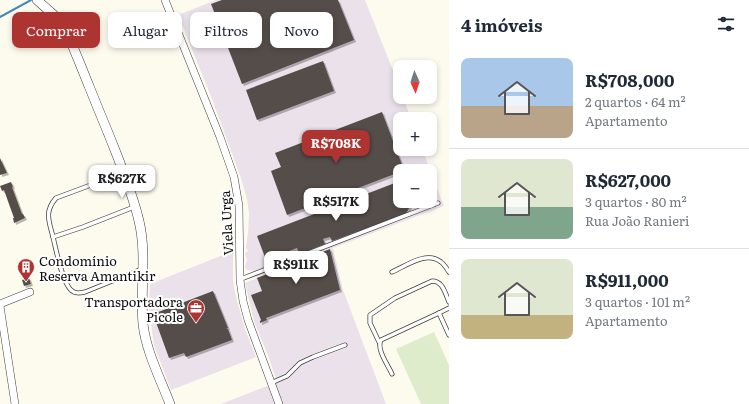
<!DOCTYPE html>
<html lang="pt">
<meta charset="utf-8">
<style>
body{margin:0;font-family:Literata,serif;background:#f2f2f3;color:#1f2937;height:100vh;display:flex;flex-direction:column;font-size:15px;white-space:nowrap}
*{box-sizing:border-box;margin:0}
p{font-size:13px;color:#747a83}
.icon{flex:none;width:22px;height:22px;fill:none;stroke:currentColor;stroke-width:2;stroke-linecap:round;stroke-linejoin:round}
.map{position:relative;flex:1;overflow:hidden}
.details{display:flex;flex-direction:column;background:#fff;width:300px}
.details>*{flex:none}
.banner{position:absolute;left:12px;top:12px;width:377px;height:36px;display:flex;gap:8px}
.needle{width:26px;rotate:177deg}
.buttons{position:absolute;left:393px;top:60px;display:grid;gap:8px}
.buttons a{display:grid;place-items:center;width:44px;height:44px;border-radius:8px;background:#fff;box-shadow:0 2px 6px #0003;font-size:20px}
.price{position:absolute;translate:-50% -34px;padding:0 9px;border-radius:8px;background:#fff;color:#222;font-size:13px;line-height:26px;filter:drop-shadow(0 1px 2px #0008)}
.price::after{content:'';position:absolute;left:50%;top:24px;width:12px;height:9px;margin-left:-6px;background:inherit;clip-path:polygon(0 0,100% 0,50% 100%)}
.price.current{background:#ae3432;color:#fff}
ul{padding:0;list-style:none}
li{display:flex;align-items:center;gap:12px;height:100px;padding:0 12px}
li+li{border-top:1px solid #e0e1e3}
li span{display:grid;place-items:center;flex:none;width:112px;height:80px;border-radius:8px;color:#555}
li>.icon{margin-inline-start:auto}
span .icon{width:48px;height:48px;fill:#fffc;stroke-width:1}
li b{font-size:17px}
h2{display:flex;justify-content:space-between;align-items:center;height:48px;padding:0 12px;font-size:17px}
.chip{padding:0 14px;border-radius:8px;background:#fff;box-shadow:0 2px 6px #0003;font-size:14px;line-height:36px}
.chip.current{background:#ae3432;color:#fff}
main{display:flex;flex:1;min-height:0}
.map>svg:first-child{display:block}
</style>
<main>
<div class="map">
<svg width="449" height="404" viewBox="0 0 449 404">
<defs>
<filter id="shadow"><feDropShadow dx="2" dy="2" stdDeviation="0" flood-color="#0004"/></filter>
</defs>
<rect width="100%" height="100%" fill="#fdfbed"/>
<g fill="#eae1ea" fill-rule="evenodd">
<path d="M216 0H365L400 88V97H403L411 119H400V149H422L444 206 333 248 343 290 386 404H221L277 382 269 358 254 321 245 283 257 278 254 271 247 270 245 267 247 260 245 254 248 250 246 248 248 233 249 213 247 199 241 178 212 99 178 15ZM400 171H430V201H400Z"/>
<path d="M233 251V281L237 301 245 329 256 357 171 390 154 345 149 309 150 284Z"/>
</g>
<path fill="#dfeccb" d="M434 332 449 365V404H421L396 349Z"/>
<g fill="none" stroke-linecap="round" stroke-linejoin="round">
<path stroke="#4587bf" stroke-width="2" d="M0 17 31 0"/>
</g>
<g fill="#544e4a" filter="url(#shadow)">
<path d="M222 0H338L354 40 242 84 211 4Z"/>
<path d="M323 61 334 91 257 120 246 90Z"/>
<path d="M382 112 404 170 400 171V172L287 215 271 171 281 167 275 153Z"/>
<path d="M0 158 7 173 0 175Z"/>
<path d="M400 181V201H422L410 206 406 214 332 241 330 237 323 239 325 244 299 254 297 248 266 260 257 236Z"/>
<path d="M11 182 13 187H12L22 214H23L25 218 14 223 13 218H14L4 190 2 191 0 186Z"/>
<path d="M330 249 340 290 266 318 267 320 260 323V321L261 320 251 295 262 291 257 278Z"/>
<path d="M29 278 31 284 24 286 22 280Z"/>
<path d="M213 291 228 328 226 329H228L232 340 186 357 184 353 169 358 153 314Z"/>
</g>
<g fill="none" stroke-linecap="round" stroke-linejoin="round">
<g stroke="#3f3f3f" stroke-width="5">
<g id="service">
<path d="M134 207 83 227 53 237C56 249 62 282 71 290 75 294 80 293 85 292L142 269"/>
<path d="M53 237C49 221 44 212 56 198L123 173"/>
<path d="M392 272C406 266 427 250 441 262 444 264 447 269 449 272"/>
<path d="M241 279 438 203"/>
<path d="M449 308 439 313 449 335"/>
<path d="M379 342 370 323V315L395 298 432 281C443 281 445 293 449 302"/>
<path d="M392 374C388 365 376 349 381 340L439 313"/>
<path d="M271 383 287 376 300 363 313 357 345 345"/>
</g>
</g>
<g stroke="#3f3f3f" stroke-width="8">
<g id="minor">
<path d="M165 0 220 137 234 177 239 206 240 280 243 301 248 320 279 404"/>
<path d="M0 304 30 292"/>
<path d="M0 306 15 404"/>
</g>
</g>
<g stroke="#3f3f3f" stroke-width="10">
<path id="tertiary" d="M37 0 55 16 62 25 71 42C84 73 96 104 109 135 120 163 132 191 139 221 147 254 140 290 143 324 146 351 160 378 170 404"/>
</g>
<use href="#service" stroke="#fff" stroke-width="3.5"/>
<use href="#minor" stroke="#fff" stroke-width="7"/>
<use href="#tertiary" stroke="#fff" stroke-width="9"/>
</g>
<defs>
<g id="building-pin" transform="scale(0.9)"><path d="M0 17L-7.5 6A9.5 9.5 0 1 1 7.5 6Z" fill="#ae3432" stroke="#fff"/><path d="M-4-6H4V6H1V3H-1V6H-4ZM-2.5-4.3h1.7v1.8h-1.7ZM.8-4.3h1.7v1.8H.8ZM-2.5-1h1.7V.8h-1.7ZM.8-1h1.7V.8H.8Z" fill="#fff"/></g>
<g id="office-pin" transform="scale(0.9)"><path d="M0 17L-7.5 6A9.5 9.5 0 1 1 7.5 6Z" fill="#ae3432" stroke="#fff"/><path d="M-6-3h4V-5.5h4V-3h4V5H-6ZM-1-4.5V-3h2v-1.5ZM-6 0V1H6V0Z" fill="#fff"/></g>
</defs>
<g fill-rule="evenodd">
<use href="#building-pin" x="26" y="267"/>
<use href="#office-pin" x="196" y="308"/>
</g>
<g text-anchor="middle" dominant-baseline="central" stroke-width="4" stroke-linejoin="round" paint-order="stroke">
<g font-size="13" fill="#0c0c0c" stroke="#fff">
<text transform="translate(226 223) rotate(-93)">Viela Urga</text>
</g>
<g font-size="13" fill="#0c0c0c" stroke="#fff" text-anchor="start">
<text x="39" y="260">Condomínio<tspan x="39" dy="15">Reserva Amantikir</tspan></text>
<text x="183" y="301" text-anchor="end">Transportadora<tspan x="183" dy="15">Picole</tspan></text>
</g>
</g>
</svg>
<div class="buttons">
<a><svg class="needle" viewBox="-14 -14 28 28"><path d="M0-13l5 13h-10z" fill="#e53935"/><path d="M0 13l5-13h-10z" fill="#747a83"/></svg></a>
<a>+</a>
<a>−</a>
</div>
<b class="price current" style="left:336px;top:164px">R$708K</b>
<b class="price" style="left:122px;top:199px">R$627K</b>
<b class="price" style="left:336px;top:222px">R$517K</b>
<b class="price" style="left:296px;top:285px">R$911K</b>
<div class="banner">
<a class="chip current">Comprar</a>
<a class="chip">Alugar</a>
<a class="chip">Filtros</a>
<a class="chip">Novo</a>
</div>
</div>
<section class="details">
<h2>4 imóveis<svg class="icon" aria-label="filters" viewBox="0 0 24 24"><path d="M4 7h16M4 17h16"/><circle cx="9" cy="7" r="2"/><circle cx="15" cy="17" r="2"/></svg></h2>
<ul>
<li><span style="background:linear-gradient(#a9c7e8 60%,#b9a48a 0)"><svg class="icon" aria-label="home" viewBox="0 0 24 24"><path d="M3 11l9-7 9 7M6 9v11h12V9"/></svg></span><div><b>R$708,000</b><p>2 quartos · 64 m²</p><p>Apartamento</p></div></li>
<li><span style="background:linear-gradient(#dfe7d0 60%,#7fa58c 0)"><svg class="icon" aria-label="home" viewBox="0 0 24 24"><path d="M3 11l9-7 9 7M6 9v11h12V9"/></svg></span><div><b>R$627,000</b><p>3 quartos · 80 m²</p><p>Rua João Ranieri</p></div></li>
<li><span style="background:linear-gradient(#dfe7d0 70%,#c2b280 0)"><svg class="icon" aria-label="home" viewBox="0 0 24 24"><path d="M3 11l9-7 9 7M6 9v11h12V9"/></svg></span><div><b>R$911,000</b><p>3 quartos · 101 m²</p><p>Apartamento</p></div></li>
</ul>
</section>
</main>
